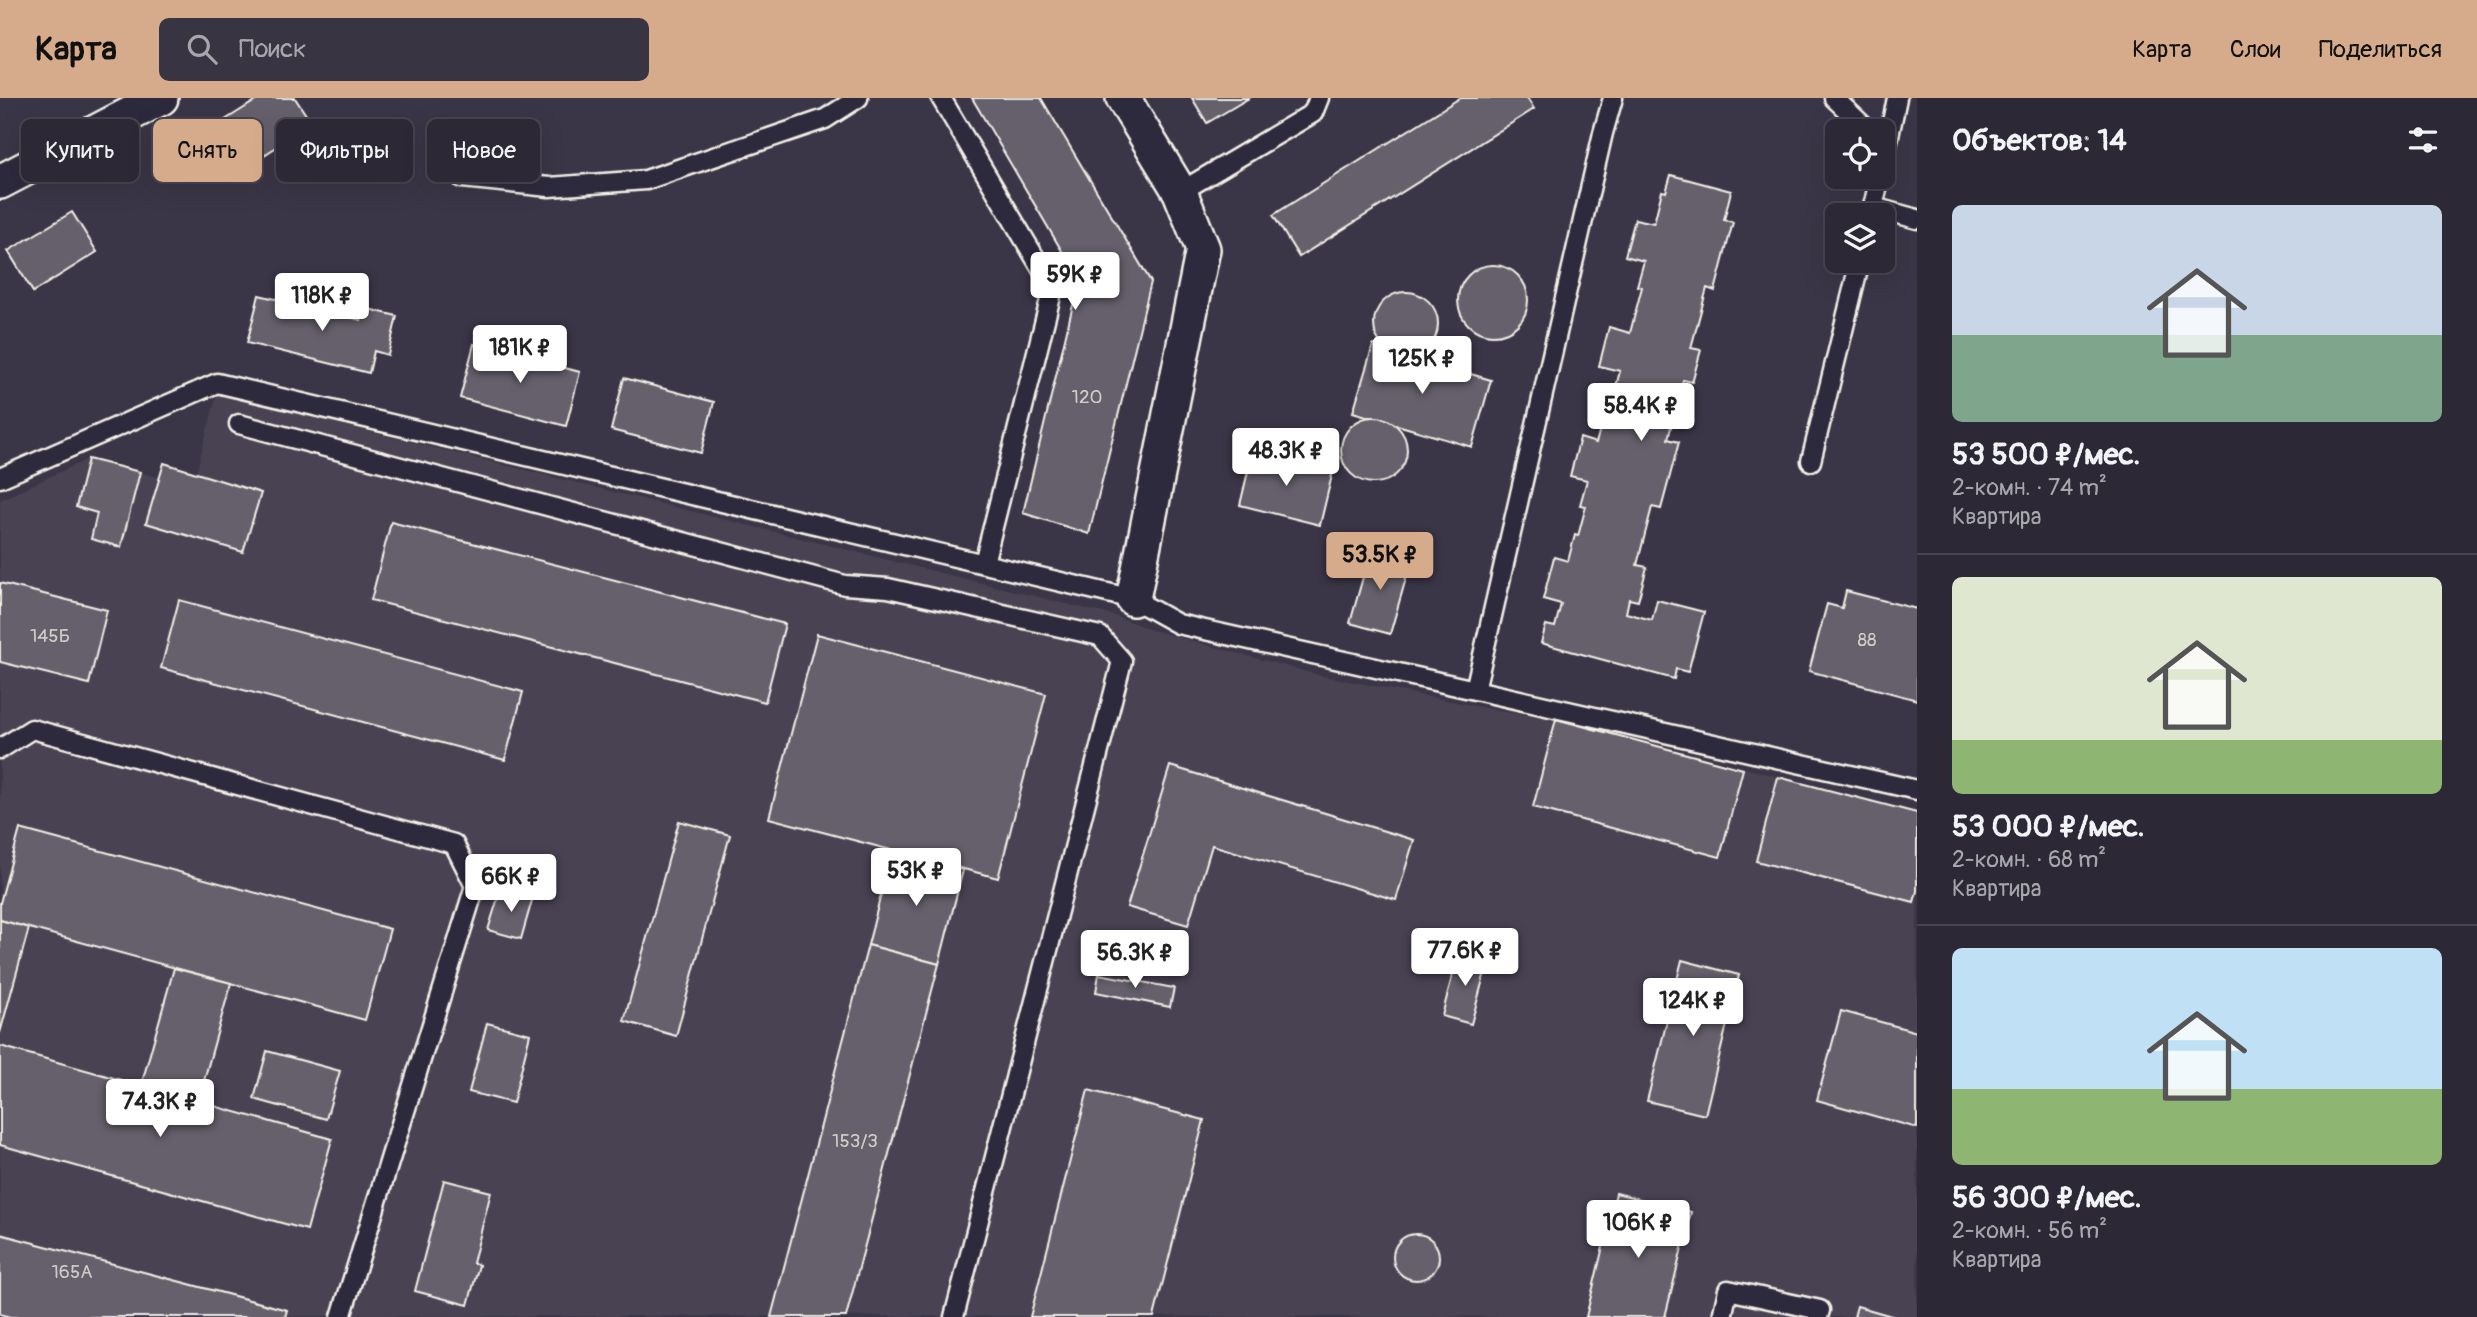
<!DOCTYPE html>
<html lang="ru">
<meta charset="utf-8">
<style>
body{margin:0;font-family:Pangolin,sans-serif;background:#383441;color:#f1f3f6;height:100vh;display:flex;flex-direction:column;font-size:26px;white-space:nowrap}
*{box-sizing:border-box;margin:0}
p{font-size:23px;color:#a6a6ad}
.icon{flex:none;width:38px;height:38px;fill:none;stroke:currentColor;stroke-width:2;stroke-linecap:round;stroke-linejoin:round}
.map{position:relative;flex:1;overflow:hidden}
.side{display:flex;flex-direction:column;background:#2c2835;width:560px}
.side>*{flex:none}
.guide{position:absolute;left:21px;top:21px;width:665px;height:63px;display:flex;gap:14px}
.controls{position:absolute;left:1825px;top:21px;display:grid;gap:14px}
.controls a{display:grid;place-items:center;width:70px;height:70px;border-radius:10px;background:#2c2835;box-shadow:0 7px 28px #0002,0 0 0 2px #484450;font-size:35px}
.price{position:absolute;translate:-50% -60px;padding:0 16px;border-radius:7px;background:#fff;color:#222;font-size:23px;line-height:46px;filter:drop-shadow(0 2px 4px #0008)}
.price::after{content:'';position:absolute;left:50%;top:42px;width:21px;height:16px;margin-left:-10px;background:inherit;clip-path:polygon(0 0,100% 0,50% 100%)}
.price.on{background:#d6ab8b;color:#111}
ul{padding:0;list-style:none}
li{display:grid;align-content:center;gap:14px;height:371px;padding:0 35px}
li+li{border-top:2px solid #484450}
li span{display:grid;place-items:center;height:217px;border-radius:10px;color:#555}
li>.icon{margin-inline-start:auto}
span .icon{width:126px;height:126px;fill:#fffc;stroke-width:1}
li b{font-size:30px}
h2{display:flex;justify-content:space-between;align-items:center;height:84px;padding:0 35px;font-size:30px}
.pill{padding:0 24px;border-radius:10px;background:#2c2835;box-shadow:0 7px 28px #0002,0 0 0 2px #484450;font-size:24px;line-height:63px}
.pill.on{background:#d6ab8b;color:#111}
header{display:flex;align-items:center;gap:42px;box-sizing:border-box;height:98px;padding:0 35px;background:#d6ab8b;color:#111}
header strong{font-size:33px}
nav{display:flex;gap:38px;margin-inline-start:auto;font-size:24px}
.search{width:490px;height:63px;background:#383441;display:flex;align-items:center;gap:18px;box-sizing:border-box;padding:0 24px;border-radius:10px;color:#a6a6ad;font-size:26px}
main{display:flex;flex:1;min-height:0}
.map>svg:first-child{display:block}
</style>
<header>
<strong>Карта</strong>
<div class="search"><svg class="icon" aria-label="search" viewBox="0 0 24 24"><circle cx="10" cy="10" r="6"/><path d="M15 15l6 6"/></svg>Поиск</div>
<nav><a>Карта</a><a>Слои</a><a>Поделиться</a></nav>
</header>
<main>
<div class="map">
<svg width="1917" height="1219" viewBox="0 0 1917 1219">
<rect width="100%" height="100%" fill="#3b3647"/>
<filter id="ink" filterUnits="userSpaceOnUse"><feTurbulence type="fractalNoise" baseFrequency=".0143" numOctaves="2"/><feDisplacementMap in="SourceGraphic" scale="14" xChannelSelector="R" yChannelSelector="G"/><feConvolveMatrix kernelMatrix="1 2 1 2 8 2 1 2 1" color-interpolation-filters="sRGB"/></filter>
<g filter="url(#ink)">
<path fill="#484352" d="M217 296 1115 518 1152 532 1318 577 1506 614 1556 621 1917 715V1219L0 1218V402L88 361 158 379 164 365 196 375Z"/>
<g fill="#65616c" stroke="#f4f1e8" stroke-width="2">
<path d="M260 0H295L312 26 241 72 214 29Z"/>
<path d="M972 0H1041L1151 184 1089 436 1023 415 1079 182Z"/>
<path d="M1192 0H1249L1207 25Z"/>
<path d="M1460 0H1527L1534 11 1299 159 1273 117Z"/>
<path d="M1671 77 1731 93 1724 122 1733 124 1715 193 1707 190 1691 250 1701 252 1692 284 1683 282 1668 341 1679 344 1661 411 1652 409 1637 467 1647 469 1638 503 1629 501 1626 515 1652 522 1657 502 1704 514 1688 574 1676 571 1674 581 1541 545 1546 527 1555 529 1561 506 1543 501 1554 459 1568 463 1575 437 1578 438 1586 408 1580 407 1587 382 1570 378 1580 340 1596 345 1605 314 1609 315 1620 273 1599 268 1609 229 1630 235 1642 189 1637 188 1644 163 1625 158 1635 121 1654 125 1662 93 1666 94Z"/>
<path d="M72 114 97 154 33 194 8 153Z"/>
<circle cx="1493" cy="202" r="35"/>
<circle cx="1406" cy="226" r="32"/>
<path d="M259 197 361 222 364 210 397 218 388 257 374 253 369 275 247 245Z"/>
<path d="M474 246 580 274 566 328 460 300Z"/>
<path d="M1373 247 1491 282 1472 349 1353 314Z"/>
<path d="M624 280 714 304 701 355 611 332Z"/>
<circle cx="1374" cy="352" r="33"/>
<path d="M1253 352 1333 373 1320 427 1240 407Z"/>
<path d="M88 361 140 374 121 449 91 441 97 415 76 409Z"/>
<path d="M164 365 261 395 243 454 146 425Z"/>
<path d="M391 424 785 526 765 604 371 502Z"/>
<path d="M1371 451 1411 463 1390 536 1350 525Z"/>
<path d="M0 485 107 512 89 586 0 564Z"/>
<path d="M1846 493 1917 511V602L1809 573 1827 506 1842 510Z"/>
<path d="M179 502 523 594 505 662 161 570Z"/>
<path d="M817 536 1046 596 998 780 769 720Z"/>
<path d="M1556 621 1743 671 1720 759 1533 709Z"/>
<path d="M1170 668 1414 742 1396 802 1212 747 1188 827 1127 809Z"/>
<path d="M1778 679 1917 715V793L1914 804 1756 763Z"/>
<path d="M679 723 730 737 676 938 624 923Z"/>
<path d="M20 731 390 831 365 922 0 822V805Z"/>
<path d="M892 753 963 772 939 866 868 847Z"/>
<path d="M501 790 533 799 521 841 488 832Z"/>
<path d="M0 822 29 830 0 935Z"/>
<path d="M868 847 939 866 846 1219H771Z"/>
<path d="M1458 855 1488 863 1471 926 1442 918Z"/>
<path d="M1682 862 1739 877 1705 1017 1647 1003Z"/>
<path d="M174 870 231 885 198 1004 141 988Z"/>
<path d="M1099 876 1174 890 1170 909 1096 894Z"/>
<path d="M1841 913 1917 934V1030L1817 1002Z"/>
<path d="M487 925 530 936 513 1005 469 994Z"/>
<path d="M0 948 332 1041 307 1132 0 1047Z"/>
<path d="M267 953 340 973 326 1021 254 1001Z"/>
<path d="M1088 992 1204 1022 1154 1219H1030Z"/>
<path d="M444 1082 491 1094 473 1165 479 1167 468 1207 415 1193Z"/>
<path d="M1616 1095 1691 1114 1665 1219H1586Z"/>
<path d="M0 1136 287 1212 285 1219H10L0 1216Z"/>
<circle cx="1416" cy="1159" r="23"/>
<path d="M1857 1208 1895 1219H1854Z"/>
</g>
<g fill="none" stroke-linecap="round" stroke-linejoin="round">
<g stroke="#f4f1e8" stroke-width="23">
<g id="service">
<path d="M941 0 1053 190 984 465"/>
<path d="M1834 0 1869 33"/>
<path d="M1883 67 1897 0"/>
<path d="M462 80 549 89 646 82 825 21 858 0"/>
<path d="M1180 94 1313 15 1319 0"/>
<path d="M1873 109 1917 121"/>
<path d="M1871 117 1880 79"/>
<path d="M239 326 845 487 888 490 1100 538 1122 563 954 1219"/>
<path d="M1811 363 1860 163"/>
<path d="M0 380 217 285 1133 501 1178 526 1475 592 1603 35 1613 0"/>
<path d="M1475 592 1917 692"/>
<path d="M0 651 32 631 454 746 475 788 341 1219"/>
<path d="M1722 1219 1728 1192 1820 1212 1818 1219"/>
</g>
</g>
<g stroke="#f4f1e8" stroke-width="38">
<g id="minor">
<path d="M1123 0 1180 94 1203 151 1133 501"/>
<path d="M0 84 161 0"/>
</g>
</g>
<use href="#service" stroke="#2f2a3d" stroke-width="18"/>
<use href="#minor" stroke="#2f2a3d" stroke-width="33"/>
</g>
</g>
<g text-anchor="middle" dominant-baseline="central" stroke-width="6" stroke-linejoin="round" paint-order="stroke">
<g font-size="19" fill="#d0cdc9">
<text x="1087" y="299">120</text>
<text x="50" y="538">145Б</text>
<text x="1867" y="542">88</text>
<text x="855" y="1043">153/3</text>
<text x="72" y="1174">165А</text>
</g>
</g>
</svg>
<div class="controls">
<a><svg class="icon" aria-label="locate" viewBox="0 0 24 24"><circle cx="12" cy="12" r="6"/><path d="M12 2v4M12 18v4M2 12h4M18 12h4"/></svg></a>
<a><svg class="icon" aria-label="layers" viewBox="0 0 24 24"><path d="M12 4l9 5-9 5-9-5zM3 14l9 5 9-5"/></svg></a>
</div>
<b class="price" style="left:1075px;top:214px">59K ₽</b>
<b class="price" style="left:322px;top:235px">118K ₽</b>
<b class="price" style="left:520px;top:287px">181K ₽</b>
<b class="price" style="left:1422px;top:298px">125K ₽</b>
<b class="price" style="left:1641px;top:345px">58.4K ₽</b>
<b class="price" style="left:1286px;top:390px">48.3K ₽</b>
<b class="price on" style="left:1380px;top:494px">53.5K ₽</b>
<b class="price" style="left:916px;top:810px">53K ₽</b>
<b class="price" style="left:511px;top:816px">66K ₽</b>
<b class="price" style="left:1465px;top:890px">77.6K ₽</b>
<b class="price" style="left:1135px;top:892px">56.3K ₽</b>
<b class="price" style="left:1693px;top:940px">124K ₽</b>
<b class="price" style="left:160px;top:1041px">74.3K ₽</b>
<b class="price" style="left:1638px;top:1162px">106K ₽</b>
<div class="guide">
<a class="pill">Купить</a>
<a class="pill on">Снять</a>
<a class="pill">Фильтры</a>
<a class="pill">Новое</a>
</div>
</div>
<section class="side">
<h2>Объектов: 14<svg class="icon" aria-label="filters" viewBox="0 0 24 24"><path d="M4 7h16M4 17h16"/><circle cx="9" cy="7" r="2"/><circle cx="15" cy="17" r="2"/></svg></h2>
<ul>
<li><span style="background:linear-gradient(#c9d6e8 60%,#7fa58c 0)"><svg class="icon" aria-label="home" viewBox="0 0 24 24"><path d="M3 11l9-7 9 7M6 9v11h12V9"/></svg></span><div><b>53 500 ₽/мес.</b><p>2-комн. · 74 m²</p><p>Квартира</p></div></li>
<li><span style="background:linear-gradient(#dfe7d0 75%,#8fb573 0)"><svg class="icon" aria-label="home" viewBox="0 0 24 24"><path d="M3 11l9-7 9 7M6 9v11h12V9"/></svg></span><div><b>53 000 ₽/мес.</b><p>2-комн. · 68 m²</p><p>Квартира</p></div></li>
<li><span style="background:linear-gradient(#bfe0f5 65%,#8fb573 0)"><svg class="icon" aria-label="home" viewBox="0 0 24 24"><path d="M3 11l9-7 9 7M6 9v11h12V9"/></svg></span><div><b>56 300 ₽/мес.</b><p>2-комн. · 56 m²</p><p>Квартира</p></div></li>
</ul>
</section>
</main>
